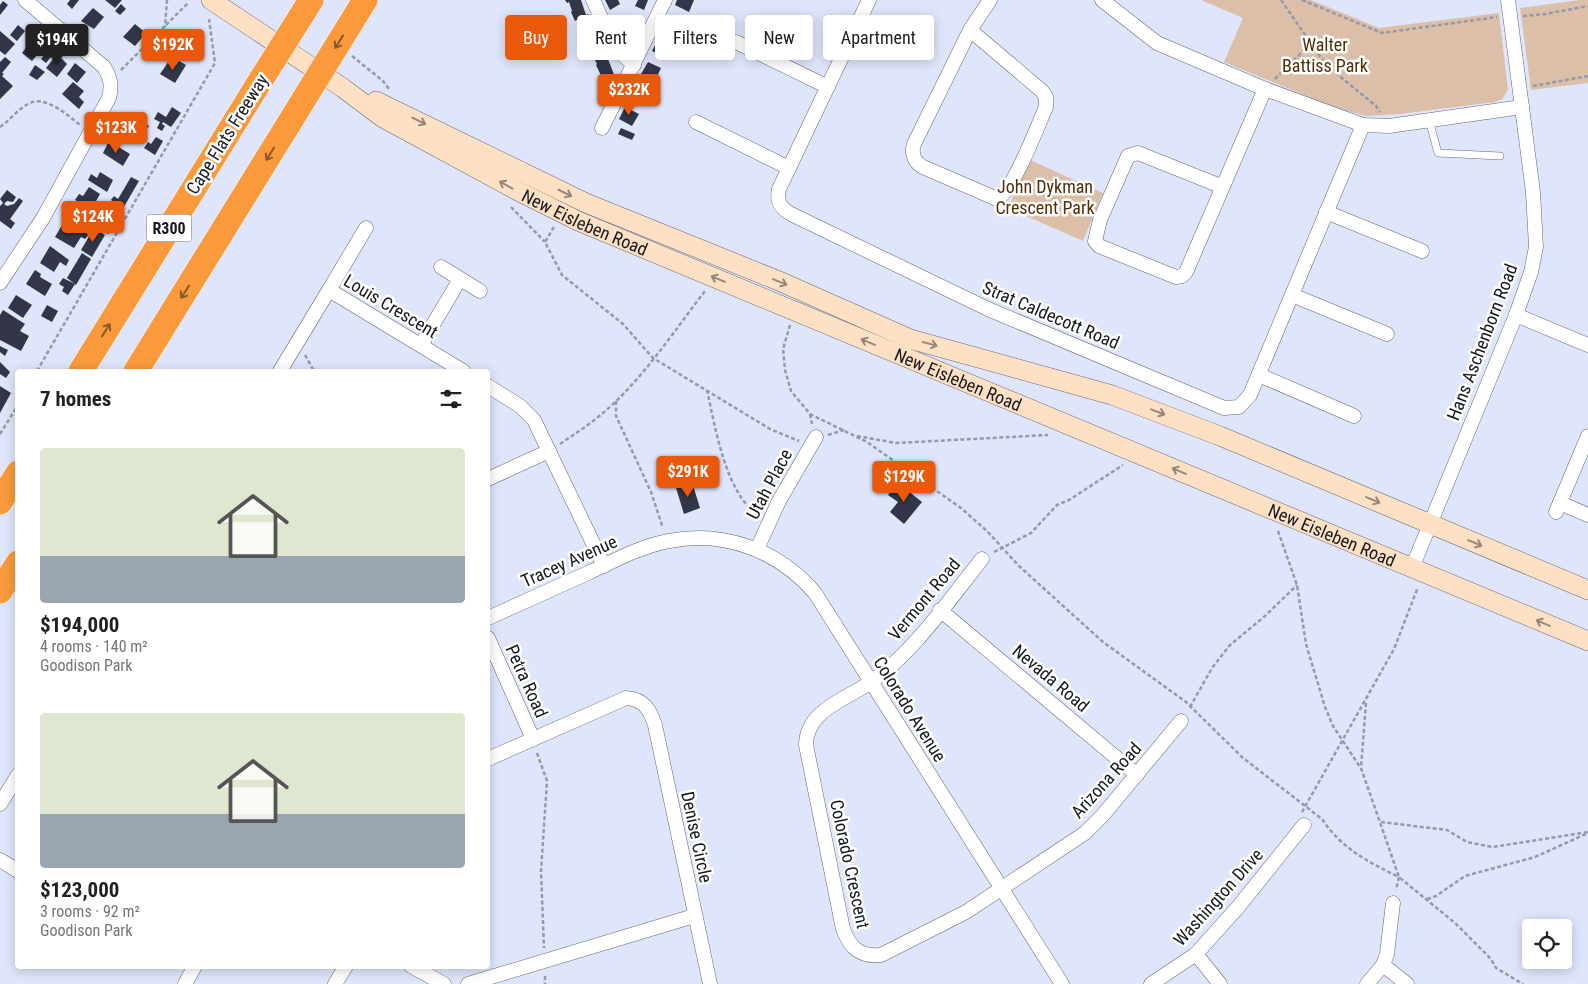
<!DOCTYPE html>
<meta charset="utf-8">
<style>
body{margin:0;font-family:"Roboto Condensed",sans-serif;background:#f6f6f6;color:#202124;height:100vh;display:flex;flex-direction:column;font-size:19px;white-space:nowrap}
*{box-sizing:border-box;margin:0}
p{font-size:16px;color:#757577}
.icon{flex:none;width:28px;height:28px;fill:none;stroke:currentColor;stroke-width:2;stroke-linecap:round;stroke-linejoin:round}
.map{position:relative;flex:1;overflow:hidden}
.drawer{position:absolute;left:15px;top:369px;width:475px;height:600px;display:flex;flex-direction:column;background:#fff;border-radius:5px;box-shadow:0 2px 12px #0003}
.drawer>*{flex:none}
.banner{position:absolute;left:505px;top:15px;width:475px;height:45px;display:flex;gap:10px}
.fabs{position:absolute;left:1522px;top:919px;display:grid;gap:10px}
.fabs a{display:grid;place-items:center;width:50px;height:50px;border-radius:5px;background:#fff;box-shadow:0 2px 12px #0003;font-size:25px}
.price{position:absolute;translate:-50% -42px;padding:0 11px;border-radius:5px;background:#ea580c;color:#fff;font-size:16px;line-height:32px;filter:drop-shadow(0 1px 2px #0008)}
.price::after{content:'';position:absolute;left:50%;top:30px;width:15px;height:11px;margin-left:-8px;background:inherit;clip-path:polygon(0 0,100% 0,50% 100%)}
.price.current{background:#222;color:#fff}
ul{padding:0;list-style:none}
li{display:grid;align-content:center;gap:10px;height:265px;padding:0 25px}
li span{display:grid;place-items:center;height:155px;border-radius:5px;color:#555}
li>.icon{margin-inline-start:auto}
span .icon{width:90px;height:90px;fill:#fffc;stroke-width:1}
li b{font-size:21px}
h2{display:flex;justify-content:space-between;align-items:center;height:60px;padding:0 25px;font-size:21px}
.tag{padding:0 18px;border-radius:5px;background:#fff;box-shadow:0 2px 12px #0003;font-size:18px;line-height:45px}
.tag.current{background:#ea580c;color:#fff}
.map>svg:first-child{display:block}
</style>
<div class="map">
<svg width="1588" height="984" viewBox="0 0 1588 984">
<rect width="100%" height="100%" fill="#dfe5fa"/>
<g fill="#dcbfa8">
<path d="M1201 0H1311L1379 28 1499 13 1508 90 1502 99 1495 102 1400 114 1366 116 1336 108 1224 62 1243 18Z"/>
<path d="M1580 0H1588V83L1531 90 1520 8Z"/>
<path d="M1030 160 1103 193 1083 241 1008 208Z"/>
</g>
<g fill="#323647">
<path d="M70 0H79L72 9 67 4Z"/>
<path d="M105 0H122L115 8Z"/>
<path d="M565 0H581L586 15 588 14 592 23 590 24 600 41 598 42 608 59 615 77 608 80 613 89 602 94 598 85 604 82 596 65 597 64 579 30 582 28 577 20 575 21 571 12 572 11 569 2 567 3Z"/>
<path d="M605 0H618L620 4 610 10Z"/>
<path d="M638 0H648L644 10 635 6Z"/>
<path d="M677 0H694L689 12 675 5Z"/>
<path d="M3 1 8 5 0 15V5Z"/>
<path d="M121 4 126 9 120 15 115 11Z"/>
<path d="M93 8 104 17 94 29 81 21Z"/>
<path d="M670 15 684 22 678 35 664 28Z"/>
<path d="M621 16 639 25 634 35 616 26Z"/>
<path d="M135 24 146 33 135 46 123 37Z"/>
<path d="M18 25 25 31 17 41 10 35Z"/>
<path d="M0 31 15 44 5 55 0 51Z"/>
<path d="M168 32 182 44 173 55 157 42Z"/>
<path d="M659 38 672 45 666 57 652 51Z"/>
<path d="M41 39 46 44 32 61 22 53 31 41 36 45Z"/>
<path d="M49 49 54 53 46 63 41 59Z"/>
<path d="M57 54 67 64 57 77 46 68Z"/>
<path d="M5 57 11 62 2 73 4 74 2 76 13 86 0 99V62Z"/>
<path d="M169 61 176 65 179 61 186 65 175 83 160 74Z"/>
<path d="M648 62 661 68 655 81 641 74Z"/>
<path d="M75 63 86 72 77 83 67 74Z"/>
<path d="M35 65 45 72 37 80 29 75Z"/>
<path d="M73 82 84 91 79 97 84 102 79 109 62 94Z"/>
<path d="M636 84 650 91 644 103 630 96Z"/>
<path d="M172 107 181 113 171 127 163 122 162 124 165 126 162 131 157 128 160 122 154 119 158 112 166 117Z"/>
<path d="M625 107 639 114 632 126 619 119Z"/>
<path d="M135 117 149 126 140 140 121 128 125 121 130 124Z"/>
<path d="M621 128 635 134 632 140 618 134Z"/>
<path d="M156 137 163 141 155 155 144 148 148 142 151 144Z"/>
<path d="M109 141 130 154 123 166 103 153Z"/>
<path d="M100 172 113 180 107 192 88 180 91 174 97 178Z"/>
<path d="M131 177 139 181 108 234 100 229 115 203 111 200 114 196 118 199Z"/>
<path d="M89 187 100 194 95 203 106 209 98 222 77 210 81 203 75 200 79 194 83 196Z"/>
<path d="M7 190 16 197 13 202 7 201 4 204 7 206 14 204 19 198 23 201 10 219 15 223 11 229 0 221V206L3 203 0 199Z"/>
<path d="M74 213 91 223 86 230 90 233 85 239 81 237 74 248 55 237 62 225 67 228Z"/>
<path d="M94 228 105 235 92 257 81 250Z"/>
<path d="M50 246 69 260 66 266 60 262 54 272 40 263Z"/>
<path d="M82 253 91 259 76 285 67 278Z"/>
<path d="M35 270 41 274 40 277 52 284 45 296 26 284Z"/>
<path d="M63 278 75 284 68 295 62 291 64 287 59 284Z"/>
<path d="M16 295 32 305 23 318 8 308Z"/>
<path d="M47 305 58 311 52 322 41 316Z"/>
<path d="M3 310 25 324 20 331 29 336 21 351 0 340V315Z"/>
<path d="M0 346 8 350 5 356 0 352Z"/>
<path d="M0 362 10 372 6 378 0 374Z"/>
<path d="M0 386 11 393 0 413Z"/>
<path d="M692 482 700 508 684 514 676 488Z"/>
<path d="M898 483 922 502 904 524 890 512 898 502 888 495Z"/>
</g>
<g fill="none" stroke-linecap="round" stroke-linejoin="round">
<g stroke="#616679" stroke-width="8">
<path id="lane" d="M1429 120 1438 153 1500 156"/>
</g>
<g stroke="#616679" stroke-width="15">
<g id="street">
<path d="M593 0 615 48 634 65"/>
<path d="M869 0 779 189C776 202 781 209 793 215L988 309 1224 408 1239 407 1250 395 1363 125"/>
<path d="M1102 0 1157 43 1265 89 1363 125 1389 126 1522 107"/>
<path d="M970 30 1042 91 1046 97V107C1038 125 1013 192 997 199L923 167C914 162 911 153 914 144L970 30 990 0"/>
<path d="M736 42 828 87"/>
<path d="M696 122 789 168"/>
<path d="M602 128 665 0"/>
<path d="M1223 187 1138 153 1128 156 1100 220 1095 241 1099 246 1176 277 1182 276 1186 272 1265 89"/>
<path d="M1326 212 1422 251"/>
<path d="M441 267 480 291"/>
<path d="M0 283 43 218 109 98C112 85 111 79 104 67L25 0"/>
<path d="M329 290 366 228"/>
<path d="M1292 295 1387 334"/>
<path d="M1516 315 1588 345"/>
<path d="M421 345 460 279"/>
<path d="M280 371 329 290 463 371"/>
<path d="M1259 375 1354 416"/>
<path d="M488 386 520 406 534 420 604 566"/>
<path d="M488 479 549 451"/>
<path d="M1560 503 1588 515"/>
<path d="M1556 512 1588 436"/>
<path d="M757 549 779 501 816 437"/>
<path d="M982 559C948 601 916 650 871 682 847 699 806 710 806 745L843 929C850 948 860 957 881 955L966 912 1085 833 1103 815 1181 721"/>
<path d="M1412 568 1516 315 1531 272 1536 247 1533 192 1508 0"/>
<path d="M940 610 1137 775"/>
<path d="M488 618C521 603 555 588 588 573 614 561 641 546 669 541 725 530 779 551 815 593L1062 984"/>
<path d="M488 638 533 739"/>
<path d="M488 759 626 698C644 699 650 710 655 725L710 984"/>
<path d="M0 804 18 775"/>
<path d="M0 860 18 871"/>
<path d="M1196 954 1220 984"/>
<path d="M1383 965 1407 984"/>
<path d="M411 966 444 984"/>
<path d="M185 984 195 966"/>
<path d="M335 984 346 966"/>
<path d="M468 984 694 916"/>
<path d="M1151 984 1196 954 1239 906 1304 825"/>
<path d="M1367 984 1383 965 1387 954 1393 903"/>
</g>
</g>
<g stroke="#616679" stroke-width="20">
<g id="secondary">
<path id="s1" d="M211 0 343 88 383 118 516 190 578 221 1588 641"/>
<path d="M376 101 586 203 779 281 910 339 1112 395 1220 436 1588 590"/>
</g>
</g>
<g stroke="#fff" stroke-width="26">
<g id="highway">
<path d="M81 371 257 86"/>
<path d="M136 371 296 112"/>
<path d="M0 502 18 473"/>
<path d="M0 591 18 563"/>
</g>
</g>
<g stroke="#9599a9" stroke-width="2.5" stroke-dasharray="4 2.5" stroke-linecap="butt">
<path d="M1281 0 1326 65 1376 106 1380 112"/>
<path d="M1302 0 1382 33 1497 17"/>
<path d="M1523 16 1545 14 1588 6"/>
<path d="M166 25 188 3"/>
<path d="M352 56 383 81 389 89"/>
<path d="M121 70 165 26 167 0"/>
<path d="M1275 79 1311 43"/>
<path d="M1533 86 1588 76"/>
<path d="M0 127C10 120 17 110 28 104 44 94 68 115 80 125"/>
<path d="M1024 186 1088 214"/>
<path d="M511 207 545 242"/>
<path d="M554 227 545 242 562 275 623 324 653 358 770 429 799 441"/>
<path d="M790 325 783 349 785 370 791 391 810 414 867 442 961 508 987 531 1019 566 1103 642 1186 702 1243 758 1322 819C1341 848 1368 862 1399 877L1396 890"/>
<path d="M305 355 314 371"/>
<path d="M37 371 215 63 209 19"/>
<path d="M707 390C715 426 726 496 759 515"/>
<path d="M616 401V416L651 492 663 528"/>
<path d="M810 414 812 424"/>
<path d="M0 434 18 405"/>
<path d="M828 435 844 430"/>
<path d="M857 436 896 443 1048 435"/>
<path d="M560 444C573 435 586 427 598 417 638 386 674 331 705 291"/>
<path d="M1278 531 1297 585 1306 644 1325 707 1333 726 1360 767"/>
<path d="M994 552 1031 533 1057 505 1069 500 1123 465"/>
<path d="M1366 703 1361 768 1399 877 1455 923 1491 959 1496 968 1523 984"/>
<path d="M1190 707 1212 668 1230 645 1265 616 1297 585"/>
<path d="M537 753 547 781 541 871 544 948"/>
<path d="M1302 812 1394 649 1418 587"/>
<path d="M1381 822 1447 830 1467 842 1493 847 1588 832"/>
<path d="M1427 899 1436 896 1465 876 1535 857 1588 833"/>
<path d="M545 976V984"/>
</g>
<use href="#lane" stroke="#fff" stroke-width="7"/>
<use href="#street" stroke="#fff" stroke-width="14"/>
<use href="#secondary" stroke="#fee1c4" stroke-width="19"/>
<use href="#highway" stroke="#fa9a3c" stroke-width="25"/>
<g stroke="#fff" stroke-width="26" stroke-linecap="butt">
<g id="highway-bridge">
<path d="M257 86 311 0"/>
<path d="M296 112 365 0"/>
</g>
</g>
<use href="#highway-bridge" stroke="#fa9a3c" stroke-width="25"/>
</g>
<defs><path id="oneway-shaft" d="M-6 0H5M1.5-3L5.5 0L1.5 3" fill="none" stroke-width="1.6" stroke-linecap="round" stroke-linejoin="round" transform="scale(1.25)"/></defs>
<g stroke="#88592e">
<use href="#oneway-shaft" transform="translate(339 42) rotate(122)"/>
<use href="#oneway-shaft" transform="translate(270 154) rotate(122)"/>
<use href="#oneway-shaft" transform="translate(185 292) rotate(122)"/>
<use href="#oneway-shaft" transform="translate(106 330) rotate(-58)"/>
</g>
<g stroke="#96877a">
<use href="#oneway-shaft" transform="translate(419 121) rotate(26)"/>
<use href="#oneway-shaft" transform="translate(506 185) rotate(-151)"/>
<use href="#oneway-shaft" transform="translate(565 193) rotate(26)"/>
<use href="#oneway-shaft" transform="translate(718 279) rotate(-157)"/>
<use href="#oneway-shaft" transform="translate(780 282) rotate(23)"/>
<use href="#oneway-shaft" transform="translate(868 342) rotate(-157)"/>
<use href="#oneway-shaft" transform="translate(930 344) rotate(15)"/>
<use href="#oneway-shaft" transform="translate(1158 412) rotate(21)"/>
<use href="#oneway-shaft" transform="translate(1179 471) rotate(-157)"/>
<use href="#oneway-shaft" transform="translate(1373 500) rotate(23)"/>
<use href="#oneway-shaft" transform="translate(1475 543) rotate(23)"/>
<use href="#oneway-shaft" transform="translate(1543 623) rotate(-157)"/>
</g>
<g text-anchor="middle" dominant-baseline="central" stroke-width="5" stroke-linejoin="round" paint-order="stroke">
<rect fill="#fff" stroke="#5c5d62" stroke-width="1" x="146.5" y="214.5" width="45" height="27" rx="4"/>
<g font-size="16" font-weight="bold" fill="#16181f">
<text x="169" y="228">R300</text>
</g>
<g font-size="18" fill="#532d03" stroke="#fff">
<text x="1325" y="44">Walter<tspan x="1325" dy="21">Battiss Park</tspan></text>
<text x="1045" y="186">John Dykman<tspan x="1045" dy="21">Crescent Park</tspan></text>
</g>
<g font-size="18" fill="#16181f" stroke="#fff">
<text transform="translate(227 134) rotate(-58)">Cape Flats Freeway</text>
<text stroke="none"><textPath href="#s1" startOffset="436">New Eisleben Road</textPath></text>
<text transform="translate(391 306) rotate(31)">Louis Crescent</text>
<text transform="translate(1051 315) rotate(23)">Strat Caldecott Road</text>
<text transform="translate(1482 342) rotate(-69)">Hans Aschenborn Road</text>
<text stroke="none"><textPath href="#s1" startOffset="841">New Eisleben Road</textPath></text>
<text transform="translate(769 484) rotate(-62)">Utah Place</text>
<text stroke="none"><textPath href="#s1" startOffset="1246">New Eisleben Road</textPath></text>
<text transform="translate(569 561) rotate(-24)">Tracey Avenue</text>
<text transform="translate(924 599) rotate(-50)">Vermont Road</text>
<text transform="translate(1051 678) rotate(40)">Nevada Road</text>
<text transform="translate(527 681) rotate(66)">Petra Road</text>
<text transform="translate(910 709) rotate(58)">Colorado Avenue</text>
<text transform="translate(1106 780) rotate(-48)">Arizona Road</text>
<text transform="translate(697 837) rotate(78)">Denise Circle</text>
<text transform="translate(850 864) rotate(78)">Colorado Crescent</text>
<text transform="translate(1218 897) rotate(-48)">Washington Drive</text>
</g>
</g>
</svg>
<div class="fabs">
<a><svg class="icon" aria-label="locate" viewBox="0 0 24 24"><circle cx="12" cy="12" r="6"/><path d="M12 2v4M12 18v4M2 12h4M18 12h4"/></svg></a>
</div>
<b class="price current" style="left:57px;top:66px">$194K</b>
<b class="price" style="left:173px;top:71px">$192K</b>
<b class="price" style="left:629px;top:116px">$232K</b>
<b class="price" style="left:116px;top:154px">$123K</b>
<b class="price" style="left:93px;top:243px">$124K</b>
<b class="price" style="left:688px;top:498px">$291K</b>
<b class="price" style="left:904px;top:503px">$129K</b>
<div class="banner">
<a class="tag current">Buy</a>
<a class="tag">Rent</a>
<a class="tag">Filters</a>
<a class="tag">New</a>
<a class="tag">Apartment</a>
</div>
<section class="drawer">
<h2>7 homes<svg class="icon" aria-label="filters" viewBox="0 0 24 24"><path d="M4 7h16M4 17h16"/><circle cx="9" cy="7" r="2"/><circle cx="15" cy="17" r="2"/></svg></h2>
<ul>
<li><span style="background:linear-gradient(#dfe7d0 70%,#9aa5b1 0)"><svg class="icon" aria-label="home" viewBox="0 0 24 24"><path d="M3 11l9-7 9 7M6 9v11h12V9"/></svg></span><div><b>$194,000</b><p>4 rooms · 140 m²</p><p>Goodison Park</p></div></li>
<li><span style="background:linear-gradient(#dfe7d0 65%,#9aa5b1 0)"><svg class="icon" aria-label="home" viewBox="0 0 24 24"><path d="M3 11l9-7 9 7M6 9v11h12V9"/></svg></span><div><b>$123,000</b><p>3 rooms · 92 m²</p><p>Goodison Park</p></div></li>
</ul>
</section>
</div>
